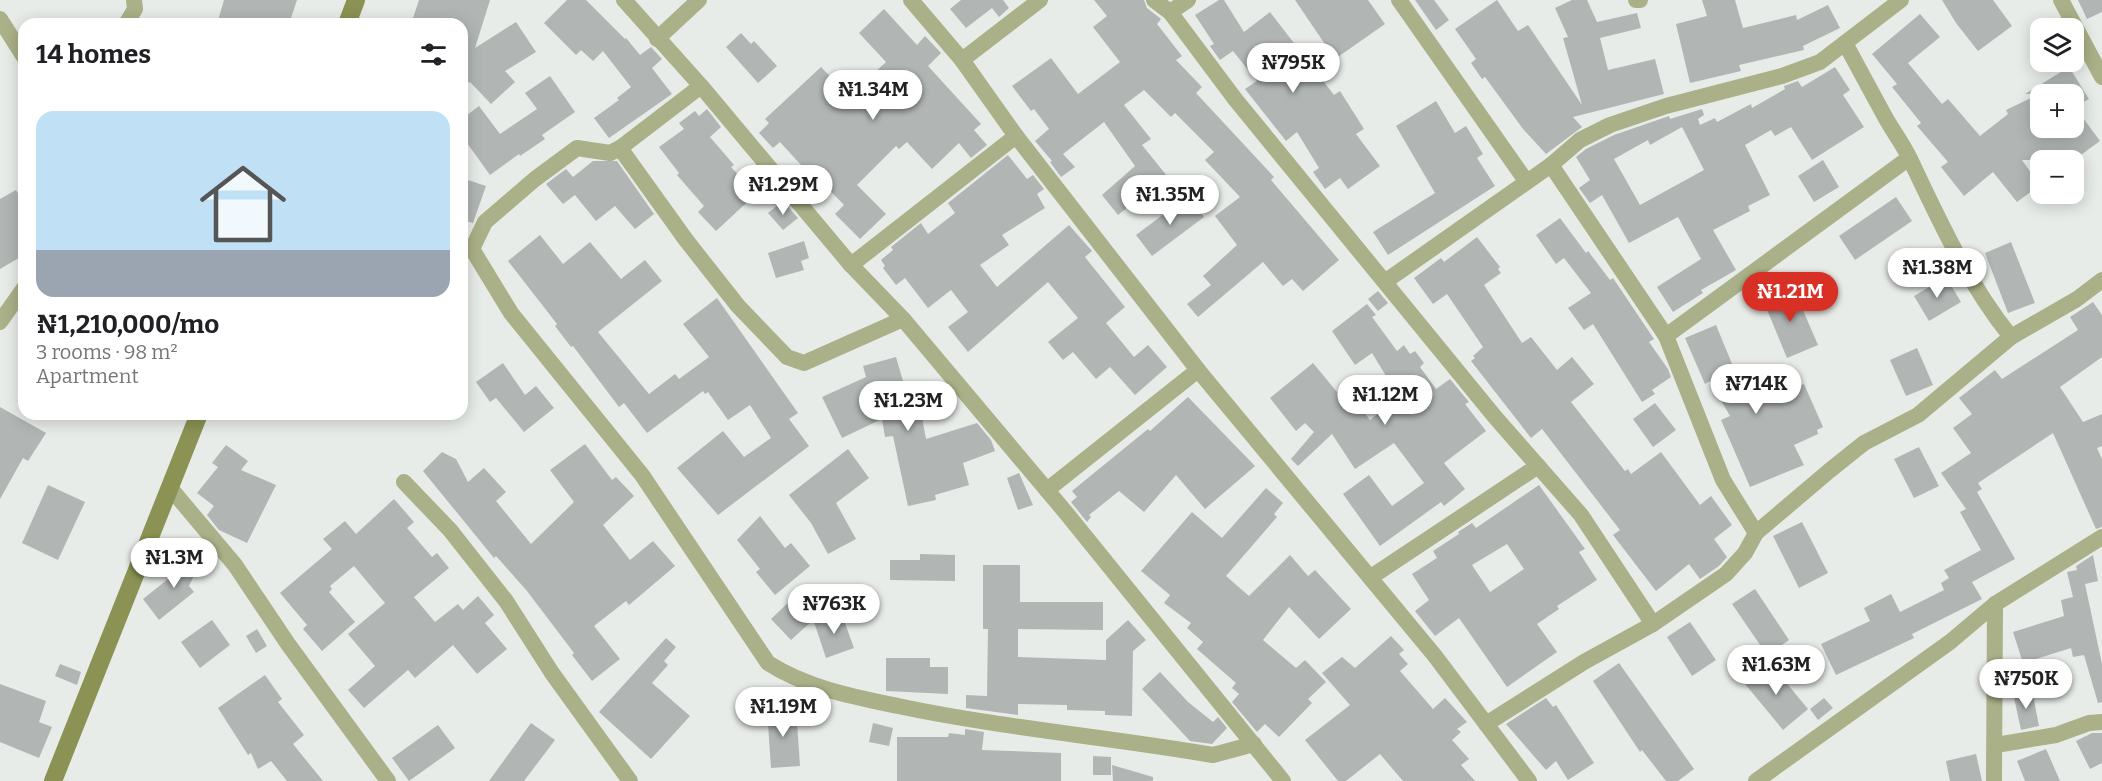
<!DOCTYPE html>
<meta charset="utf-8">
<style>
body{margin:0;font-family:Bitter,serif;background:#f6f6f6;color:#202124;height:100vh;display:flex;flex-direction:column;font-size:22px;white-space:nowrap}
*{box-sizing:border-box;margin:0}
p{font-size:20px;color:#757577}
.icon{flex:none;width:33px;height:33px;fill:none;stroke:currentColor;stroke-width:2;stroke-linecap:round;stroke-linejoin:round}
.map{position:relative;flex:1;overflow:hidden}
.details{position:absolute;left:18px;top:18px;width:450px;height:402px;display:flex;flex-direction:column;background:#fff;border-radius:18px;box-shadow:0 3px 15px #0003}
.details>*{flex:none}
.fabs{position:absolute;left:2030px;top:18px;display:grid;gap:12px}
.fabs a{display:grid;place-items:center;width:54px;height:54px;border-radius:12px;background:#fff;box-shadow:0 3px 15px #0003;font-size:30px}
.price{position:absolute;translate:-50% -51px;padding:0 14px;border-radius:21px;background:#fff;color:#222;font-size:20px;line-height:39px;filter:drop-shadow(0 2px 3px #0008)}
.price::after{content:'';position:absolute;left:50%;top:36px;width:18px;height:14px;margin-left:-9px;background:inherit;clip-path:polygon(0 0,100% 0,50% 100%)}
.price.current{background:#d93025;color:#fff}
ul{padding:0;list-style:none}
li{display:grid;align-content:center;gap:12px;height:318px;padding:0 18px}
li span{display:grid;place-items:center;height:186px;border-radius:18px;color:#555}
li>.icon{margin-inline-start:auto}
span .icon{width:108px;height:108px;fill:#fffc;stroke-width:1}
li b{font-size:26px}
h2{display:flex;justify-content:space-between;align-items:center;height:72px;padding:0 18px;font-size:26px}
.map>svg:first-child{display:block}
</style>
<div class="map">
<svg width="2102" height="781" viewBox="0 0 2102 781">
<rect width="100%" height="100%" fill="#e8ece8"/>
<g fill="#b1b6b4" fill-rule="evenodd">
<path d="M224 0H297L289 24H217Z"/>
<path d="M419 0H490L475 48 516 22 536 52 505 71 515 82 491 104 471 83 462 80V24H411Z"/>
<path d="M567 0H586L625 39 626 38 640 55 651 47 662 59 652 68 672 94 609 138 594 118 619 100 617 98 631 87 603 51 593 61 581 50 576 55 544 23Z"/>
<path d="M961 0H1003L1009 8 999 17 992 8 966 28 950 9Z"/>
<path d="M1094 0H1144L1147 8 1161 19 1157 24 1182 56 1176 60 1202 87 1196 93 1274 177 1271 180 1339 260 1303 291 1292 279 1283 286 1263 262 1198 317 1187 304 1211 285 1203 276 1237 245 1215 216 1240 197 1205 160 1214 152 1175 113 1171 117 1144 90 1124 105 1151 139 1142 145 1167 176 1118 215 1102 195 1135 166 1104 122 1063 154 1075 167 1061 177 1050 162 1052 161 1035 141 1049 129 1034 109 1031 111 1012 86 1051 58 1078 94 1120 62 1093 27 1107 16Z"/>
<path d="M1219 0H1224L1244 32 1270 12 1334 95 1340 91 1364 129 1356 134 1380 166 1348 189 1340 178 1325 189 1313 172 1319 168 1297 132 1286 141 1245 89 1257 81 1233 51 1220 60 1210 46 1214 44 1195 15Z"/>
<path d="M1295 0H1368L1385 24 1335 59Z"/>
<path d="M1415 0H1434L1449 20 1436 30Z"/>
<path d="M1497 0 1518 31 1528 25 1582 105 1563 38 1568 37 1555 8 1572 0H1587L1597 22 1637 13 1641 28 1600 38 1608 70 1655 59 1664 94 1573 117 1582 127 1546 154 1523 129 1485 77 1482 79 1471 63 1476 59 1455 29Z"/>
<path d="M1702 0H1735L1743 28 1796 15 1797 20 1828 5 1840 28 1803 46 1804 50 1739 65 1741 71 1690 83 1676 24 1707 16Z"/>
<path d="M1942 0H1993L2012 26 1978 51 1956 23Z"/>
<path d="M2078 0H2102V12L2087 19Z"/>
<path d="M884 9 917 45 925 36 941 53 928 66 981 124 974 130 987 145 971 158 959 143 932 169 907 142 899 149 896 146 857 185 886 214 860 239 835 214 844 205 816 176 813 178 780 142 773 148 759 133 769 123 765 119 821 67 849 96 886 62 859 33Z"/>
<path d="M1920 14 1940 37 1908 63 1942 104 1948 99 1980 136 2008 114 2006 110 2039 94H2025L2069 67 2089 99 2075 107 2100 141 2074 160H2022L2040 185 2017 202 1993 172 1964 196 1941 167 1948 162 1917 126 1921 123 1892 87 1897 84 1872 54ZM2040 94H2073V128H2040Z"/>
<path d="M741 33 751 44 754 41 777 66 758 83 726 47Z"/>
<path d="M1835 67 1850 90 1843 95 1864 127 1812 160 1791 127 1775 136 1771 130 1745 145 1770 195 1748 206 1750 211 1713 230 1736 270 1701 290 1703 293 1673 312 1657 287 1701 259 1678 217 1629 243 1602 195 1590 203 1579 188 1590 180 1576 157 1586 149 1614 135 1669 116 1670 119 1702 109 1704 115 1698 119 1700 125 1715 118 1717 122 1751 104 1752 108 1785 89 1784 86 1798 81 1802 87ZM1682 127 1704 170 1640 205 1614 159 1648 140 1650 145Z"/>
<path d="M550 76 575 112 542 135 545 139 520 156 519 154 490 175 462 136V119L479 106 500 134 537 109 525 93Z"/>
<path d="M1436 101 1455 133 1466 126 1483 154 1477 158 1495 186 1388 255 1373 232 1435 193 1396 126Z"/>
<path d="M707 109 721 127 710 137 734 165 731 167 756 194 716 231 698 212 704 206 677 175 679 173 659 147 684 129 679 123 695 111 699 116Z"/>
<path d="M1008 155 1027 179 1033 175 1044 189 1037 194 1045 208 1002 235 1009 245 980 265 997 287 1069 225 1092 251 1085 257 1125 307 1106 323 1134 357 1148 345 1167 367 1135 395 1110 367 1096 379 1073 352 1063 360 1048 342 1078 318 1048 282 968 352 948 327 968 312 951 290 928 308 905 278 896 285 883 268 885 266 881 260 893 250 891 247 921 223 928 234 955 213 948 203Z"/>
<path d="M1823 160 1839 187 1814 202 1798 176Z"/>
<path d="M593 161H617L654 214 635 229 615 206 596 221 575 195 563 204 546 184 566 169 573 177Z"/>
<path d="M462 178 486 186 473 223 462 220Z"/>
<path d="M16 190 24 203V255L0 269V199Z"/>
<path d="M1188 196 1204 217 1152 256 1136 235Z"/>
<path d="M1896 197 1912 221 1855 260 1839 236Z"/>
<path d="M783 201 798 218 783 230 768 213Z"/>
<path d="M1560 218 1586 253 1588 251 1610 280 1613 278 1654 339 1649 342 1668 369 1671 377 1652 390 1655 394 1642 402 1593 324 1584 330 1568 308 1591 293 1564 258 1556 264 1536 235Z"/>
<path d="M540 235 563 264 590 242 621 279 645 260 662 281 598 332 649 394 675 374 679 379 709 357 683 324 717 298 798 413 789 419 809 446 718 515 677 468 723 431 744 457 771 438 750 405 728 420 708 392 705 394 703 391 647 433 624 403 619 407 573 346 571 347 555 326 557 324 508 261Z"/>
<path d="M1477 237 1500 267 1498 269 1501 273 1484 285 1522 343 1531 337 1557 370 1572 357 1594 384 1571 402 1625 471 1628 469 1631 474 1661 452 1700 505 1711 496 1732 525 1714 539 1727 557 1719 566 1700 579 1689 564 1656 591 1613 535 1620 530 1542 429 1531 438 1471 361 1475 358 1473 356 1483 347 1447 294 1433 304 1414 278 1441 258 1444 262Z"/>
<path d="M804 241 809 258 801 261 804 270 776 278 768 253Z"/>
<path d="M2011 242 2035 303 2008 313 1985 253Z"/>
<path d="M1946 277 1961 302 1929 321 1914 296Z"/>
<path d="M1793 287 1818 345 1787 358 1763 300Z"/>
<path d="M1378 291 1388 303 1378 311 1368 299Z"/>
<path d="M2093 302 2102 315V357L2060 387 2083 422 2102 414V446L2097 448 2102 459V527L2096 529 2053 433 1978 483 1982 489 1977 492 2015 559 1972 582 1982 599 1912 634 1914 638 1836 675 1821 644 1870 621 1864 608 1891 594 1900 612 1944 590 1941 583 1949 578 1944 570 1981 550 1960 512 1966 509 1941 473 1971 453 1953 428 1972 414 1959 398 1995 370 2002 379 2078 330 2070 317Z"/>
<path d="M1367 304 1376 315 1372 317 1397 351 1404 345 1410 354 1415 351 1424 363 1420 367 1436 389 1450 379 1469 402 1465 404 1486 431 1444 463 1465 489 1444 506 1441 502 1380 546 1343 494 1369 475 1392 506 1424 483 1394 443 1355 469 1332 434 1298 466 1291 459 1314 432 1305 423 1296 431 1270 398 1313 363 1337 392 1344 386 1370 420 1399 397 1372 353 1355 365 1332 331Z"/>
<path d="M1716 325 1735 371 1727 374 1742 402 1769 389 1773 397 1804 384 1823 427 1817 430 1818 434 1794 445 1804 465 1750 487 1721 420 1730 416 1710 381 1705 384 1685 338Z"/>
<path d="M1917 348 1933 385 1906 396 1890 360Z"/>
<path d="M896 357 908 398 918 396 926 439 977 423 991 440 995 451 963 463 969 485 935 495 936 500 908 506 893 436 885 437 882 419 842 438 822 397 866 377 863 366Z"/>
<path d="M503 363 525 395 536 386 554 408 524 432 496 398 490 402 476 382Z"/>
<path d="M1188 397 1255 466 1205 509 1176 475 1144 512 1119 491 1089 515 1091 517 1087 522 1071 502 1077 497 1072 491 1148 429 1150 431Z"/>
<path d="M1655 403 1676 430 1653 447 1633 419Z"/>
<path d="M0 407 46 433 28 461 23 458 0 499Z"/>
<path d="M585 444 612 480 616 477 634 496 603 525 630 560 653 541 675 566 629 605 626 601 594 626 620 659 592 681 572 655 574 653 527 591 496 556 494 558 423 471 442 452 456 459 468 482 484 468 506 492 496 501 531 544 574 502 550 470Z"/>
<path d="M226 445 248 461 241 470 276 485 247 543 219 530 207 515 214 506 197 493 218 467 212 463Z"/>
<path d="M1919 447 1939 486 1914 498 1894 459Z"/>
<path d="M848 449 869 478 836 503 856 539 828 554 811 523 789 495Z"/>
<path d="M1019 473 1033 505 1018 510 1007 478Z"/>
<path d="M48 485 85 502 58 560 22 543Z"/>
<path d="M1539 485 1585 549 1579 552 1597 580 1557 606 1559 609 1537 624 1557 652 1507 687 1459 618 1435 636 1415 611 1429 600 1412 574 1437 558 1433 551 1459 534 1458 532 1472 523 1476 528ZM1507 544 1524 569 1490 592 1472 565Z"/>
<path d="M1266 488 1283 503 1274 514 1277 517 1226 576 1249 596 1290 555 1308 576 1315 570 1351 609 1319 639 1289 607 1263 640 1296 668 1305 660 1326 682 1308 699 1312 703 1279 737 1265 724 1257 732 1232 702 1239 694 1232 688 1236 683 1197 649 1203 642 1187 628 1191 623 1164 603 1170 595 1141 571 1192 512 1222 538Z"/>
<path d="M394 499 414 522 407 528 432 557 437 553 449 568 414 597 435 622 458 604 463 610 478 596 494 615 485 623 507 649 477 674 453 645 415 678 408 670 364 708 348 690 375 666 348 634 385 603 354 566 330 586 332 589 329 592 355 622 322 651 303 629 307 625 280 593 332 549 323 539 345 521 356 534Z"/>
<path d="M760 516 785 548 791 543 810 566 775 595 756 572 760 569 737 540Z"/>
<path d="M1802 522 1828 573 1799 588 1773 536Z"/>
<path d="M207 548 189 586 194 592 159 620 143 599Z"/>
<path d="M920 554 955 555V581L890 580V560H920Z"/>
<path d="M2093 555 2098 581 2085 584 2102 664V702L2098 703 2084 655 2073 657 2071 648 2023 663 2013 632 2064 616 2061 600 2073 597 2067 572 2077 570 2076 566Z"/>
<path d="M983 565H1020V602H1103V630L1018 629V657L1106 660V640L1128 620 1146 640 1133 651 1132 716 1105 715V711L1067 710V705L1018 704V715L966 708V695L987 696 988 629H983Z"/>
<path d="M1755 589 1789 640 1767 655 1732 604Z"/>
<path d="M793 598 813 620 791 640 771 619Z"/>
<path d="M841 612 854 648 826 658 814 622Z"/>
<path d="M212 620 230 645 200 668 181 642Z"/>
<path d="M1690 622 1716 660 1692 676 1667 637Z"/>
<path d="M257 629 267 646 256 653 246 636Z"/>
<path d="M1391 636 1404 650 1399 654 1408 664 1400 671 1433 709 1445 698 1467 722 1457 729 1461 732 1452 740 1469 759 1461 765 1475 781H1403L1380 754 1346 781H1338L1305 740 1350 705 1322 673 1342 657 1355 668Z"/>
<path d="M666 638 676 647 664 661 668 665 652 683 690 716 651 759 599 712Z"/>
<path d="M886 658H930V667H948V694L886 691Z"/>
<path d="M1619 663 1694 769 1678 781H1666L1642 750 1640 752 1593 681Z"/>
<path d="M1770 663 1808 709 1783 730 1745 684Z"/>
<path d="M60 664 81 672 77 685 55 676Z"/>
<path d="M1160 672 1188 702 1213 722 1218 717 1227 728 1212 744 1190 741 1142 689Z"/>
<path d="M265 675 282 699 278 702 304 735 293 744 323 781H287L271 761 258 769 251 753 248 755 218 708Z"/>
<path d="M0 684 46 701 39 722 52 727 39 758 0 742Z"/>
<path d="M2032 690 2039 726 2021 730 2013 693Z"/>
<path d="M1546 698 1553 707 1556 705 1594 763 1568 780 1556 761 1546 770 1506 724Z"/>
<path d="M1824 698 1833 708 1818 720 1810 709Z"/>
<path d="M796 707 800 766 771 768 767 709Z"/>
<path d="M531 723 555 740 524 781H489Z"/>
<path d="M873 723 893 728 889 746 869 742Z"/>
<path d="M438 725 455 748 409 781 392 758Z"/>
<path d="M965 729 984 732 982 750 1061 753V781H897V737H948L949 733 965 735Z"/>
<path d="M2092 733H2102V763L2090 769 2076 741Z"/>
<path d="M2046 749 2060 781H2025L2017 761Z"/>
<path d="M1976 754 1982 781H1950L1946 761Z"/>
<path d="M1093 756 1111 757V775H1093Z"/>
<path d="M1112 765 1153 777V781H1113Z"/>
</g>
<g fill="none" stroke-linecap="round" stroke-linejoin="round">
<g stroke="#aab087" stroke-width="16">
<path d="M624 0 701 86 851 265 903 319 1067 514 1283 781"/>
<path d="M911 0 962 60 1016 136 1198 370 1435 656 1529 781"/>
<path d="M1154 0 1170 12 1235 99 1495 417 1581 515 1653 624"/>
<path d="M1399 0 1526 181"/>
<path d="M1636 0H1640"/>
<path d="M2061 0 2102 77"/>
<path d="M1170 12 1188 0"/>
<path d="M0 19 24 57"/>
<path d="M126 24 135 9 134 0"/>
<path d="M657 39 699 0"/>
<path d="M1845 43C1858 67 1871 91 1884 115 1892 130 1903 144 1910 159 1939 220 1968 284 2011 337"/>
<path d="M962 60 1040 0"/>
<path d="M701 86 620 148 610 153 577 148 535 179 485 222 472 249 511 313 642 475 768 663C807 688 854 697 898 706 1002 728 1108 737 1213 755L1254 744"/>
<path d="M620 148 686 240 738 306 787 357 804 363 903 319"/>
<path d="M1551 165 1666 336 1723 480 1756 533"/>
<path d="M851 265 1016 136"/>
<path d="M1386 281 1551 165 1580 140 1610 125 1666 106 1782 76 1820 62 1901 0"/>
<path d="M0 322 24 288"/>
<path d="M1666 336 1909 158"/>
<path d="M404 482 450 530 506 601 552 673 630 781"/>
<path d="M171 489 235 565 288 644 388 781"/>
<path d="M1047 490 1198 370"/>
<path d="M1371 577 1538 466"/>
<path d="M1486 724 1584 662 1653 624 1726 574 1745 553 1756 533 1829 471 1864 443 1918 415 2011 337 2077 299 2102 280"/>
<path d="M1996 745 2056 735 2089 723 2102 722"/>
<path d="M1756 781 1950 642 1995 604 2102 537"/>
<path d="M1994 781 1995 604"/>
</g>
<g stroke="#8b9253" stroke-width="18">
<path d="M347 24 356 0"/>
<path d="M53 781 199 414"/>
</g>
</g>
</svg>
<div class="fabs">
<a><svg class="icon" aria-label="layers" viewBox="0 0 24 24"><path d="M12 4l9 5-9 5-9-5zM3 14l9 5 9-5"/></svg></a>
<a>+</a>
<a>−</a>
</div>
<b class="price" style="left:1293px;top:94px">₦795K</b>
<b class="price" style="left:873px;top:121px">₦1.34M</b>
<b class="price" style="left:783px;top:216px">₦1.29M</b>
<b class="price" style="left:1170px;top:226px">₦1.35M</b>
<b class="price" style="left:1937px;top:299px">₦1.38M</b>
<b class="price current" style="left:1790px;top:323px">₦1.21M</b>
<b class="price" style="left:1756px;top:415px">₦714K</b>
<b class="price" style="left:1385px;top:426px">₦1.12M</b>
<b class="price" style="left:908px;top:432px">₦1.23M</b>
<b class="price" style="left:174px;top:589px">₦1.3M</b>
<b class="price" style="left:834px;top:635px">₦763K</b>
<b class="price" style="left:1776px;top:696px">₦1.63M</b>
<b class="price" style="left:2026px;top:710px">₦750K</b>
<b class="price" style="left:783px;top:738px">₦1.19M</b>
<section class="details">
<h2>14 homes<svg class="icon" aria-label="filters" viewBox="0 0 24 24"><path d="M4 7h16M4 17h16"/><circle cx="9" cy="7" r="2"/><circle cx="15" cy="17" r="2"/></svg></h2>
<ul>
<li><span style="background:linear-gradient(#bfe0f5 75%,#9aa5b1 0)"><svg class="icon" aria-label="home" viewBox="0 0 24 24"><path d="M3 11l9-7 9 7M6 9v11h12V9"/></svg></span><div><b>₦1,210,000/mo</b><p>3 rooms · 98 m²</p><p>Apartment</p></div></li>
</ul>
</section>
</div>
